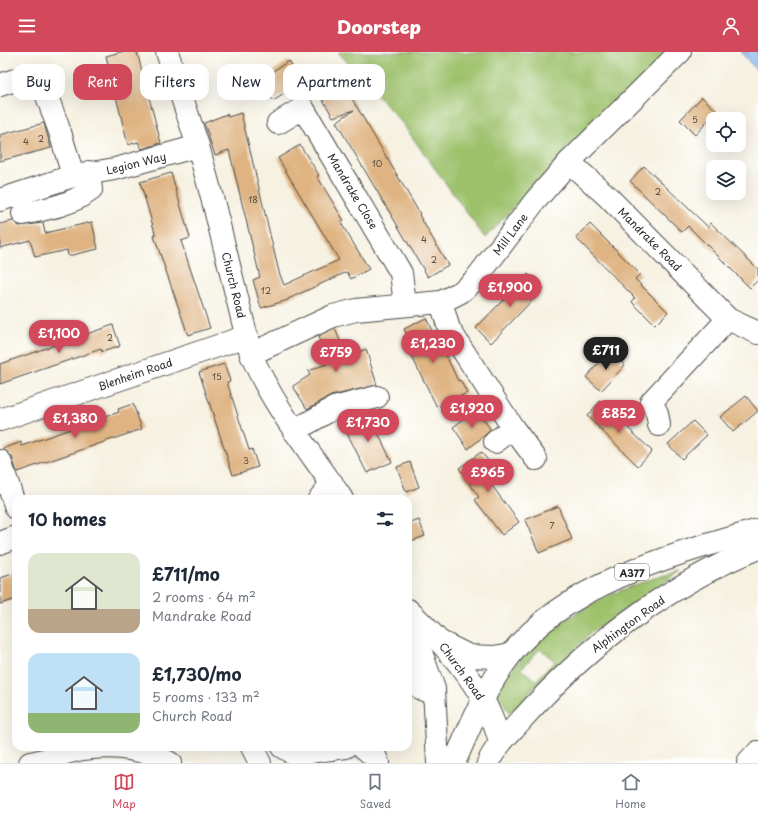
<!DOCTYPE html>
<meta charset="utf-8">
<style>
body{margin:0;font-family:"Playpen Sans",sans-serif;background:#f6f6f7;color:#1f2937;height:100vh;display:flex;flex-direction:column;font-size:15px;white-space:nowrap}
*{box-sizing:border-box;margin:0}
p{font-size:13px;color:#747a83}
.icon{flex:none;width:22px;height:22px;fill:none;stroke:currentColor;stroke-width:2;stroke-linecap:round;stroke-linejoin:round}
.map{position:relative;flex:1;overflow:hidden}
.drawer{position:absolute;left:12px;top:443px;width:400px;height:256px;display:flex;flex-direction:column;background:#fff;border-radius:12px;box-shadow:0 4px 16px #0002}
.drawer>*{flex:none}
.hud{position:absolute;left:12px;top:12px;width:400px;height:36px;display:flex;gap:8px}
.buttons{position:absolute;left:706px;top:60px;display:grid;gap:8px}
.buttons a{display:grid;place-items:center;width:40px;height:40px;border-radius:8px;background:#fff;box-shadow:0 4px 16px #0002;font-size:20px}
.price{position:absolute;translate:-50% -34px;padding:0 9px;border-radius:14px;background:#d1495b;color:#fff;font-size:13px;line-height:26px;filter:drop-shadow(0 1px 2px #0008)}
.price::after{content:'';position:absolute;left:50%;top:24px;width:12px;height:9px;margin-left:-6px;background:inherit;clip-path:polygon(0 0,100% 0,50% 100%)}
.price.selected{background:#222;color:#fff}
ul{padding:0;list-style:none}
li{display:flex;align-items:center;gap:12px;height:100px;padding:0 16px}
li span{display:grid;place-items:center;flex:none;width:112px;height:80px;border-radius:12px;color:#555}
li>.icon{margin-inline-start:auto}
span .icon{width:48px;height:48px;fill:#fffc;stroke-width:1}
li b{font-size:17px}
h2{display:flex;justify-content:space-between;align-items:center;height:48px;padding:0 16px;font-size:17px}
.pill{padding:0 14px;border-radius:12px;background:#fff;box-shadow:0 4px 16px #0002;font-size:14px;line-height:36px}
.pill.selected{background:#d1495b;color:#fff}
header{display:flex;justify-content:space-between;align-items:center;height:52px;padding:0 16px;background:#d1495b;color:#fff;font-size:18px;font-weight:800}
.menu{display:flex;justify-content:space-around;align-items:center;height:56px;border-top:1px solid #e0e1e3;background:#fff;font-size:11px;color:#747a83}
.menu a{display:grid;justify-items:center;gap:2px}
.menu .selected{color:#d1495b}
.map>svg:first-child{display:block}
</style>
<header><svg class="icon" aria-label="menu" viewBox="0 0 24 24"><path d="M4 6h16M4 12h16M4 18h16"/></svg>Doorstep<svg class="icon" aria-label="person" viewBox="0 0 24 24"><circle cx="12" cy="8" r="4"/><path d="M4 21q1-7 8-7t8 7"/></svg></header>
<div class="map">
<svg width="758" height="711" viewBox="0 0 758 711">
<rect width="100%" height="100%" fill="#fff"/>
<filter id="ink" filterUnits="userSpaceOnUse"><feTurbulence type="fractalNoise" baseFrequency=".025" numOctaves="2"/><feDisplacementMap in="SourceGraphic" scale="8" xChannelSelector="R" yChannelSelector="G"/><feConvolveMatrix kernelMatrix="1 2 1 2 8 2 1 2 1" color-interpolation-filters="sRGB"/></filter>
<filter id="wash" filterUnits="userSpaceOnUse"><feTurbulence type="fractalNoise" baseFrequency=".012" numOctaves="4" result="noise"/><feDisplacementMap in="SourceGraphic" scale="16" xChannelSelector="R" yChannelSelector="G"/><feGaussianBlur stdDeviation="0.9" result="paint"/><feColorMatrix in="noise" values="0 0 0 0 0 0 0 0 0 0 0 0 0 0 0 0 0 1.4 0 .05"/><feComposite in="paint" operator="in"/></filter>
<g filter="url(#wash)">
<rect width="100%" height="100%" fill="#f6f1e1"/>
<g fill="#9cc16b" stroke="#64764b" fill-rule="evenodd">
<path d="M338 0H668L575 90 485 186 402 71Z"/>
<path d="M681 519 592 580 538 631 510 663 496 639C509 623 521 604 537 590 577 555 629 531 681 519ZM540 597 555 609 536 628 521 617Z"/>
</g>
<path fill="#85b7f2" stroke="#58718e" d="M741 0H758V20Z"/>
<g id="blocks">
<g fill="#dfb482">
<path d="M121 0H137L161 91 142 97 138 90 128 93 106 4Z"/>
<path d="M289 9 302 31 273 49 260 27Z"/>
<path d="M338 23 420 162 419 163 448 213 428 225 336 70 354 58 333 65 316 36Z"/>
<path d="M702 45 717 59 695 83 680 68Z"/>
<path d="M241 61 279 220 284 233 339 208 278 106 300 93 319 123 317 124 344 169 341 171 369 217 351 227 347 220 288 247V248L261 256 253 228 260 225 229 98 215 103 204 71 227 62 228 65Z"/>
<path d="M44 71 51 96 0 109V83Z"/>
<path d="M644 114 708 175 711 171 758 217V228L750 236 688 174 682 180 630 129Z"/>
<path d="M171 121 190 186 181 189 210 276 188 283 154 184H156L140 130Z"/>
<path d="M13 169 19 174 43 171 45 181 92 170 98 197 68 204 67 198 35 205 30 188 0 196V172Z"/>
<path d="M590 172 640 222 635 227 668 260 655 273 632 250 635 246 576 186Z"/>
<path d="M528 222 543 237 491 291 476 276Z"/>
<path d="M426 266 441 298 443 297 458 329 460 328 467 341 437 355 404 289 409 286 404 277Z"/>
<path d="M113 273 120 294 102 300 101 297 0 332V312Z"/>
<path d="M335 277 347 305 366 297 377 333 331 344 307 357 293 334 310 323 308 319 329 311 318 285Z"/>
<path d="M610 299 625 313 601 339 586 325Z"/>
<path d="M224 312 230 329 227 330 249 398 252 397 258 415 233 423 199 320Z"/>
<path d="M746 344 758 359 733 380 720 365Z"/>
<path d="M600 349 652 399 638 414 587 364Z"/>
<path d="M133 352 142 377 17 420 12 405 3 397 21 390 22 394 119 360 118 357Z"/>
<path d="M477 358 491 378 468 397 453 375Z"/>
<path d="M367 360 371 374 374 373 392 410 367 421 347 381 352 380 350 365Z"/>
<path d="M693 369 707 383 682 407 668 392Z"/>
<path d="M481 400 491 412 487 415 496 427 490 431 519 470 502 483 475 448 479 445 459 416Z"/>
<path d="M410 410 419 435 406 440 397 415Z"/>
<path d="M558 454 572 487 539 501 525 468Z"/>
<path d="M419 468 425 484 408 490V472Z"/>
<path d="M16 521V547L0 552V526Z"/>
</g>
</g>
</g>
<g filter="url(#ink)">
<use href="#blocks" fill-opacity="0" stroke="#494946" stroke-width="1"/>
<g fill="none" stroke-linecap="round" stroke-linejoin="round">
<g stroke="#494946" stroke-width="24">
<g id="minor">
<path d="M0 33 24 25 37 30 45 39 60 80 73 124"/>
<path d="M278 71 303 56 401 221 405 252"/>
<path d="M569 110 606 143 728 267 758 281"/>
<path d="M0 148 73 124 115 117 198 94"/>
<path d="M23 162C47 157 71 153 91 138L89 120"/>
<path d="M441 250 449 277 513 376 536 407"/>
<path d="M251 302 333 264 356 258 441 250 461 240 475 228 535 149 569 110 680 0"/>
<path d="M0 368 247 284"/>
<path d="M659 373 657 361 651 350 728 267"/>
<path d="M294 379 334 356 377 345"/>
<path d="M495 390 513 376"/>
<path d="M0 409 16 456"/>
<path d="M319 447 332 431"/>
<path d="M0 491 16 485"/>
<path d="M408 601 421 637 434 642"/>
<path d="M252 695 260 711"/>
<path d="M282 695 294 702 346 695"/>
<path d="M363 695 376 706 378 711"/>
<path d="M30 711C48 708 66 700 83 697 111 693 146 696 170 711"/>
<path d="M748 711 758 700"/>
</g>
</g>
<g stroke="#494946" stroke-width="24">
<g id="major">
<path d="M167 0 198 94 214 153 251 302C273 355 310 399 342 447"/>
<path d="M408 558C447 595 487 637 500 691"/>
<path d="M408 563 434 637 438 711"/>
<path d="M443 591 469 604 494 605 511 602"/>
</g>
</g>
<g stroke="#494946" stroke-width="24">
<g id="highway">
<path d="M454 711C471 673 486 634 512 601 567 531 676 502 758 478"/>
<path d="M488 711C496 693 511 680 523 666 588 594 668 532 758 496"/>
</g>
</g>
<use href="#minor" stroke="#fff" stroke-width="22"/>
<use href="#major" stroke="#fff" stroke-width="22"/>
<use href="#highway" stroke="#fff" stroke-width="22"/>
</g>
</g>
<g text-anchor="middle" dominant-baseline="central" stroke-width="4" stroke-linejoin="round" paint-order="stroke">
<g font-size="9" fill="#584d41">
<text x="695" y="67">5</text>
<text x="41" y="86">2</text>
<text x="26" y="89">4</text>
<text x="377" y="111">10</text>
<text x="658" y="139">2</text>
<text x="253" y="147">18</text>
<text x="424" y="187">4</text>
<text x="434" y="207">2</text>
<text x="266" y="238">12</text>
<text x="110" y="285">2</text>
<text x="217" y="324">15</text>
<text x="246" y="408">3</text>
<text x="552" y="473">7</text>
</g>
<rect fill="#fff" stroke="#6b6b6b" stroke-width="1" x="615" y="512" width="34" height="16" rx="3"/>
<g font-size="10" font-weight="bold" fill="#2b2b2b">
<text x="632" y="520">A377</text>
</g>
<g font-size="11" fill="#2b2b2b" stroke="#fff">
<text transform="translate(136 111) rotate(-14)">Legion Way</text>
<text transform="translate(353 139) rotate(59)">Mandrake Close</text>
<text transform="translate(510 182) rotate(-53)">Mill Lane</text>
<text transform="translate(650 187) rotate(45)">Mandrake Road</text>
<text transform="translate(234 233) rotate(76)">Church Road</text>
<text transform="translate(135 322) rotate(-19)">Blenheim Road</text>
<text transform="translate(628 572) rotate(-36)">Alphington Road</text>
<text transform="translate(462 619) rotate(54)">Church Road</text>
</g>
</g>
</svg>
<div class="buttons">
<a><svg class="icon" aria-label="locate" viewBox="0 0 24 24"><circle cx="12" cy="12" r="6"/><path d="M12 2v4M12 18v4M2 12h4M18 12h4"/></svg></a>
<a><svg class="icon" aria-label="layers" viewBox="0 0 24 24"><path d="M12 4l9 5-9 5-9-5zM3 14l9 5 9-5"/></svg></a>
</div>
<b class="price" style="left:510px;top:256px">£1,900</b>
<b class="price" style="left:59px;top:302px">£1,100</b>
<b class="price" style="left:433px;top:312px">£1,230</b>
<b class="price selected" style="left:606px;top:319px">£711</b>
<b class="price" style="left:336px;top:321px">£759</b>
<b class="price" style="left:472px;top:377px">£1,920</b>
<b class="price" style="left:619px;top:382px">£852</b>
<b class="price" style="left:75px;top:387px">£1,380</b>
<b class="price" style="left:368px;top:391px">£1,730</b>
<b class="price" style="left:488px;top:441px">£965</b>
<div class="hud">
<a class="pill">Buy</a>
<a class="pill selected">Rent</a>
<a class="pill">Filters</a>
<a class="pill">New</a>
<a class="pill">Apartment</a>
</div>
<section class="drawer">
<h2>10 homes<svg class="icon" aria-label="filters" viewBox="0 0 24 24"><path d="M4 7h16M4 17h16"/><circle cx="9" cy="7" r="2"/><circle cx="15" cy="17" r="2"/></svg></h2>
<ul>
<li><span style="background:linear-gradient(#dfe7d0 70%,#b9a48a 0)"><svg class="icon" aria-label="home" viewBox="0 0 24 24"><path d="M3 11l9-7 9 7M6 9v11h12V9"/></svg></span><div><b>£711/mo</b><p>2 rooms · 64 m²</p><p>Mandrake Road</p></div></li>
<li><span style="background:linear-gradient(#bfe0f5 75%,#8fb573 0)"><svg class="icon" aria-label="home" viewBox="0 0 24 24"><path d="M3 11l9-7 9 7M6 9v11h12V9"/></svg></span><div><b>£1,730/mo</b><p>5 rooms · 133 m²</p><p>Church Road</p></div></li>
</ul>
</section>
</div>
<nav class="menu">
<a class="selected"><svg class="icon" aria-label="map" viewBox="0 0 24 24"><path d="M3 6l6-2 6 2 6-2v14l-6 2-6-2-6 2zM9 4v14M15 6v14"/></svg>Map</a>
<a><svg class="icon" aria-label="saved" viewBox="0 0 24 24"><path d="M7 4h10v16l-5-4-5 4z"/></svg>Saved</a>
<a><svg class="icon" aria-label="home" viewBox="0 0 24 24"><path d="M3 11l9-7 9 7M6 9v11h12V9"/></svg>Home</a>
</nav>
